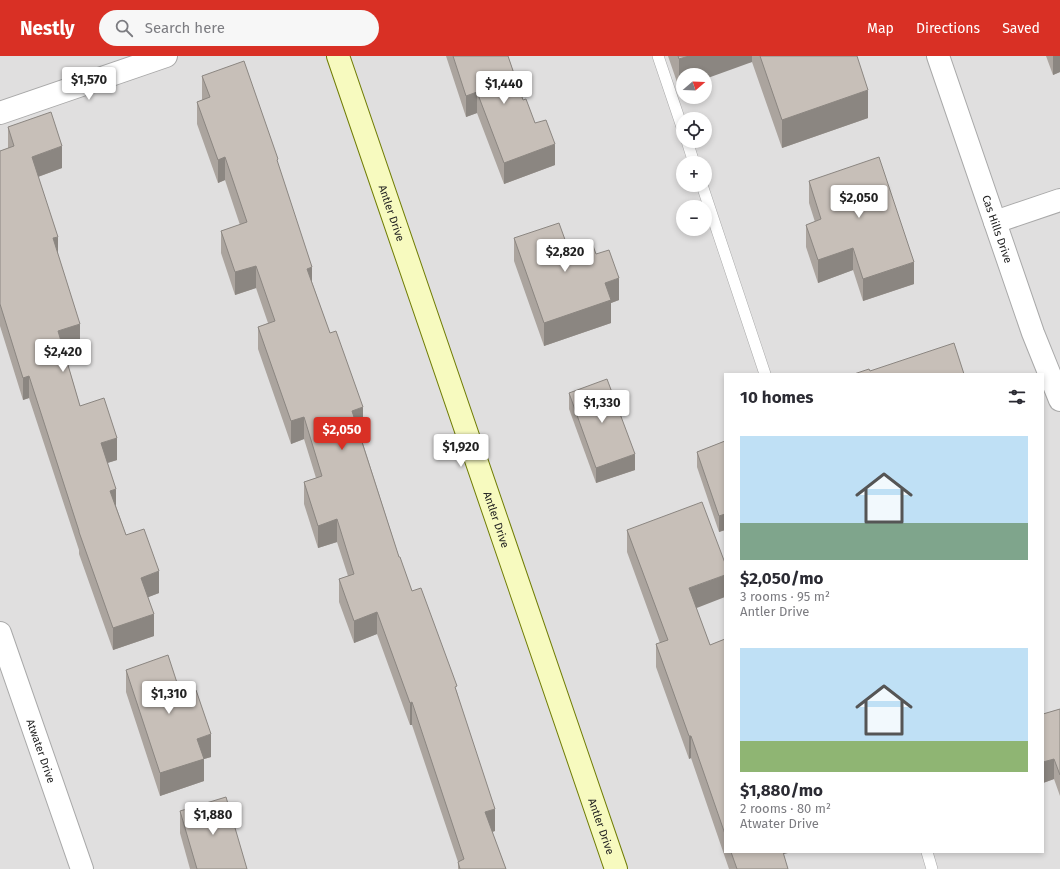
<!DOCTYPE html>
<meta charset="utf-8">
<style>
body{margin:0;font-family:"Fira Sans",sans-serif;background:#f7f7f7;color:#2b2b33;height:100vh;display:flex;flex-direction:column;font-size:15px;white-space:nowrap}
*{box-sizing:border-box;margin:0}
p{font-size:13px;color:#7c7c81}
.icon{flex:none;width:22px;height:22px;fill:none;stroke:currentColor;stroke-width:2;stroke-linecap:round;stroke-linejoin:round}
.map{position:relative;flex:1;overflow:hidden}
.details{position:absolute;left:724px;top:317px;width:320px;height:480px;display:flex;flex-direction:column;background:#fff;border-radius:0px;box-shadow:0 2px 6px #0003}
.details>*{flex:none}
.needle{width:26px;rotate:71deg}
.controls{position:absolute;left:676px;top:12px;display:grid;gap:8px}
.controls a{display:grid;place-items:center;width:36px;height:36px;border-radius:50%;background:#fff;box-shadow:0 2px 6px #0003;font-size:20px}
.price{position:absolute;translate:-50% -34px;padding:0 9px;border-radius:4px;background:#fff;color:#222;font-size:13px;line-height:26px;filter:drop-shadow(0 1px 2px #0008)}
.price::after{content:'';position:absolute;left:50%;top:24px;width:12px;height:9px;margin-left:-6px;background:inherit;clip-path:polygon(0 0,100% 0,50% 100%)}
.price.selected{background:#d93025;color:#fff}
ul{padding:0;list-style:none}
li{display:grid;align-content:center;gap:8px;height:212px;padding:0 16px}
li span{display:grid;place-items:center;height:124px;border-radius:0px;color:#555}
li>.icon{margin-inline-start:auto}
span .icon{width:72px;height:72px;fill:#fffc;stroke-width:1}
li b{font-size:17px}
h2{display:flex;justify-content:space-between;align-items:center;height:48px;padding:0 16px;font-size:17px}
header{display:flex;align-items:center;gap:24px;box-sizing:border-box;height:56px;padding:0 20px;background:#d93025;color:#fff}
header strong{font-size:19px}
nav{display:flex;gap:22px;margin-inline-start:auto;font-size:14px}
.search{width:280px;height:36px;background:#f7f7f7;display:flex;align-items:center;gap:10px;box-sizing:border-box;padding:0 14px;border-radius:22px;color:#7c7c81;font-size:15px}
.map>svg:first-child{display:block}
</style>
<header>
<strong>Nestly</strong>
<div class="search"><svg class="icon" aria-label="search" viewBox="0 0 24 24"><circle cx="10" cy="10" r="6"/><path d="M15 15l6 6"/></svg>Search here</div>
<nav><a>Map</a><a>Directions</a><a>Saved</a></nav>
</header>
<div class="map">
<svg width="1060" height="813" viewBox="0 0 1060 813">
<rect width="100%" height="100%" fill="#f2efe9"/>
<path fill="#e0dfdf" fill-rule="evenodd" d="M0 0H1060V813H0ZM683 19H705V41H683ZM683 63H705V85H683ZM683 107H705V129H683ZM683 151H705V173H683ZM725 318H1043V796H725Z"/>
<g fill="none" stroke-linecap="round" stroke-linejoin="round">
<g stroke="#a9a9a9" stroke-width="12">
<g id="lane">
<path d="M658 0 683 74"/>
<path d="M687 85 694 107"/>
<path d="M702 129 765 318"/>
<path d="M927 796 932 813"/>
</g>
</g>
<g stroke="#a9a9a9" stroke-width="24">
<g id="street">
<path id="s1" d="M938 0 1033 277 1060 344"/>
<path d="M0 57 166 0"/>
<path d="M995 166 1060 144"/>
<path id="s2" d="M0 577 82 813"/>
</g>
</g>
<g stroke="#707d05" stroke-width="24">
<g id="secondary">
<path id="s3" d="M338 0 616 813"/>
</g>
</g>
<use href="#lane" stroke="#fff" stroke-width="11"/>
<use href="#street" stroke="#fff" stroke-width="22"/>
<use href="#secondary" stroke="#f7fabf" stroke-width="22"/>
</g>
<g fill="#aba49e">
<path d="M446 0H508L523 44 555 109 504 128 477 57 466 61Z"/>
<path d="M668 0H857L868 62 782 92 752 6 683 19V30L679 32Z"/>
<path d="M1046 0H1060V16L1053 19Z"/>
<path d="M202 20 278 108 312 226 363 374 359 375 399 501 412 535 457 636 495 775 492 776 506 813H458V806L412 669H410L377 578 354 587 339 546V523L348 520 337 486 318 492 304 448V426L316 422 304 383 291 388 258 293V271L268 267 256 232 235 239 221 197V175L240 169 225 124 218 127 197 68V46L202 44Z"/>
<path d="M8 71 62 112 38 121 58 200 80 290 64 295 80 350 117 404 107 407 116 450 126 479 159 537 148 541 154 580 113 594 79 498V494L29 342 23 344 0 270V95L8 92Z"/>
<path d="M809 125 914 228 863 245 853 214 818 227 806 191V169L815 166 809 147Z"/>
<path d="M514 182 568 192 596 198 619 244 611 247V267L544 290 514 205Z"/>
<path d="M569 337 635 414 596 427 569 353Z"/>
<path d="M725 385V474L719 476 697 411V396Z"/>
<path d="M627 474 696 552 710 589 725 583V796H788L783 798 788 813H729L691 702 689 703 656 611V588L660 587 627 496Z"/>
<path d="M126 614 181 639 211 701 204 703V725L160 740 126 636Z"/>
<path d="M1060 653V740L1054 723 1043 727V658Z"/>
<path d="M180 755 247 813H190L180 777Z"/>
</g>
<g fill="#8b8681">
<path d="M689 0H752V6L705 23V19H683V30L679 32V3Z"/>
<path d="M1053 0H1060V16L1053 19Z"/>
<path d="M868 34V62L782 92V64Z"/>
<path d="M477 36V57L466 61V40Z"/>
<path d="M555 88V109L504 128V107Z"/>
<path d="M62 90V112L32 123V101Z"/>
<path d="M225 101V124L218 127V104Z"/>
<path d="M58 181V203L53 182Z"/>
<path d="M853 192V214L818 227V204Z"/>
<path d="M914 206V228L863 245V223Z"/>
<path d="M256 210V232L235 239V216Z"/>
<path d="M312 211V234L307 213Z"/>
<path d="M619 222V244L611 247V267L544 290V267L605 227Z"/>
<path d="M80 268V290L58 296V275Z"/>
<path d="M29 320V342L23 344V322Z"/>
<path d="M363 351V374L352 377V355Z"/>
<path d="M304 361V383L291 388V365Z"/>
<path d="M117 382V404L101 409V387Z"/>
<path d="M635 398V414L596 427V412Z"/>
<path d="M116 433V455L110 435Z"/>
<path d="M725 458V474L719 476V460Z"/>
<path d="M337 463V486L318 492V470Z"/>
<path d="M159 515V537L141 544V522Z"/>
<path d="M725 519V541L689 555V532Z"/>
<path d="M377 556V578L354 587V565Z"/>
<path d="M154 558V580L113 594V572Z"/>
<path d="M412 646V669H410V647Z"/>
<path d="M211 678V701L204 703V725L160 740V717L197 683Z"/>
<path d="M689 680H691V702L689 703Z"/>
<path d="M1054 703V723L1043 727V706Z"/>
<path d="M495 753V775L485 778V756Z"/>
<path d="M776 796H788V797L776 800Z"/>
</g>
<g fill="#c7bfb8" stroke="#8b8681">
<path d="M453 0H508L523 44 526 43 535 67 546 64 555 88 504 107 477 36 466 40Z"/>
<path d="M678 0H689L679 3Z"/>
<path d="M760 0H857L868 34 782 64Z"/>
<path d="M244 5 278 103 277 104 312 211 307 213 330 277 336 275 363 351 352 355 399 501H400L412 535 421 532 457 630 455 631 495 753 485 756 506 813H460L458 806 464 803 412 646 410 647 377 556 354 565 339 523 354 518 337 463 318 470 304 426 322 420 304 361 291 365 258 271 275 265 256 210 235 216 221 175 247 166 225 101 218 104 197 46 210 41 202 20Z"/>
<path d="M51 56 62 90 32 101 58 181 53 182 80 268 58 275 80 350 104 342 117 382 101 387 116 433 110 435 126 479 144 473 159 515 141 522 154 558 113 572 79 476V475L29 320 23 322 0 248V95L14 90 8 71Z"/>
<path d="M879 101 914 206 863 223 853 192 818 204 806 169 821 163 809 125Z"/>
<path d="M559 167 568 192 591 184 596 198 609 194 619 222 605 227 611 244 544 267 514 182Z"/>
<path d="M954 287 964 318H854L869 313 870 315Z"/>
<path d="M607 323 635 398 596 412 569 337Z"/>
<path d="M725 385V458L719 460 697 396Z"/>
<path d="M702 446 725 507V519L689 532 710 589 725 583V778L691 680H689L656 588 668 584 627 474Z"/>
<path d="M168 599 181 639 196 634 211 678 197 683 204 703 160 717 126 614Z"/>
<path d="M1060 653V719L1054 703 1043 706V658Z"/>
<path d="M226 741 247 813H197L180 755Z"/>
<path d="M731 796H783L788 813H737Z"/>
</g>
<g text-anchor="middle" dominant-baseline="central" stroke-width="3" stroke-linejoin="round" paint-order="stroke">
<g font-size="11" fill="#222" stroke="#fff">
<text stroke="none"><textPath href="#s3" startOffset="166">Antler Drive</textPath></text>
<text stroke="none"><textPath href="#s1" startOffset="183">Cas Hills Drive</textPath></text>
<text stroke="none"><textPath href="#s3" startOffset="490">Antler Drive</textPath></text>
<text stroke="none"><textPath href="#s2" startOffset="125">Atwater Drive</textPath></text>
<text stroke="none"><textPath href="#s3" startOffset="814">Antler Drive</textPath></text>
</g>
</g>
</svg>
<div class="controls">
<a><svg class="needle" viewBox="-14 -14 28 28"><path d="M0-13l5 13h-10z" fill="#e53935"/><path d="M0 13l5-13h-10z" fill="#7c7c81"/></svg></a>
<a><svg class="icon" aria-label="locate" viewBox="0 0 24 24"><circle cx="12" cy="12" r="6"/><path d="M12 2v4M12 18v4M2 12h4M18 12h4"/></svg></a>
<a>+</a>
<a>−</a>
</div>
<b class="price" style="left:89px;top:45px">$1,570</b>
<b class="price" style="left:504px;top:49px">$1,440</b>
<b class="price" style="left:859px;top:163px">$2,050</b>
<b class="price" style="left:565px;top:217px">$2,820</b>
<b class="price" style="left:63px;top:317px">$2,420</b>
<b class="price" style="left:602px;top:368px">$1,330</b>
<b class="price selected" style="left:342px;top:395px">$2,050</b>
<b class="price" style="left:461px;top:412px">$1,920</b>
<b class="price" style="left:169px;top:659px">$1,310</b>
<b class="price" style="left:213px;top:780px">$1,880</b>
<section class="details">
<h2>10 homes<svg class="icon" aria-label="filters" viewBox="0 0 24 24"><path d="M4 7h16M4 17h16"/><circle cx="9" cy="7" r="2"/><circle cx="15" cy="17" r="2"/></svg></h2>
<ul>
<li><span style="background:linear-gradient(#bfe0f5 70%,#7fa58c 0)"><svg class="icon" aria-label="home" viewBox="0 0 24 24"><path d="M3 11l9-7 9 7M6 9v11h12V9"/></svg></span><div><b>$2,050/mo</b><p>3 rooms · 95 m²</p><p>Antler Drive</p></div></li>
<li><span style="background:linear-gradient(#bfe0f5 75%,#8fb573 0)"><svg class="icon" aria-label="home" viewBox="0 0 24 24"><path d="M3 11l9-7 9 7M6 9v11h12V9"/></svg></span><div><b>$1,880/mo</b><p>2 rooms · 80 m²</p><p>Atwater Drive</p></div></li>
</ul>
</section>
</div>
